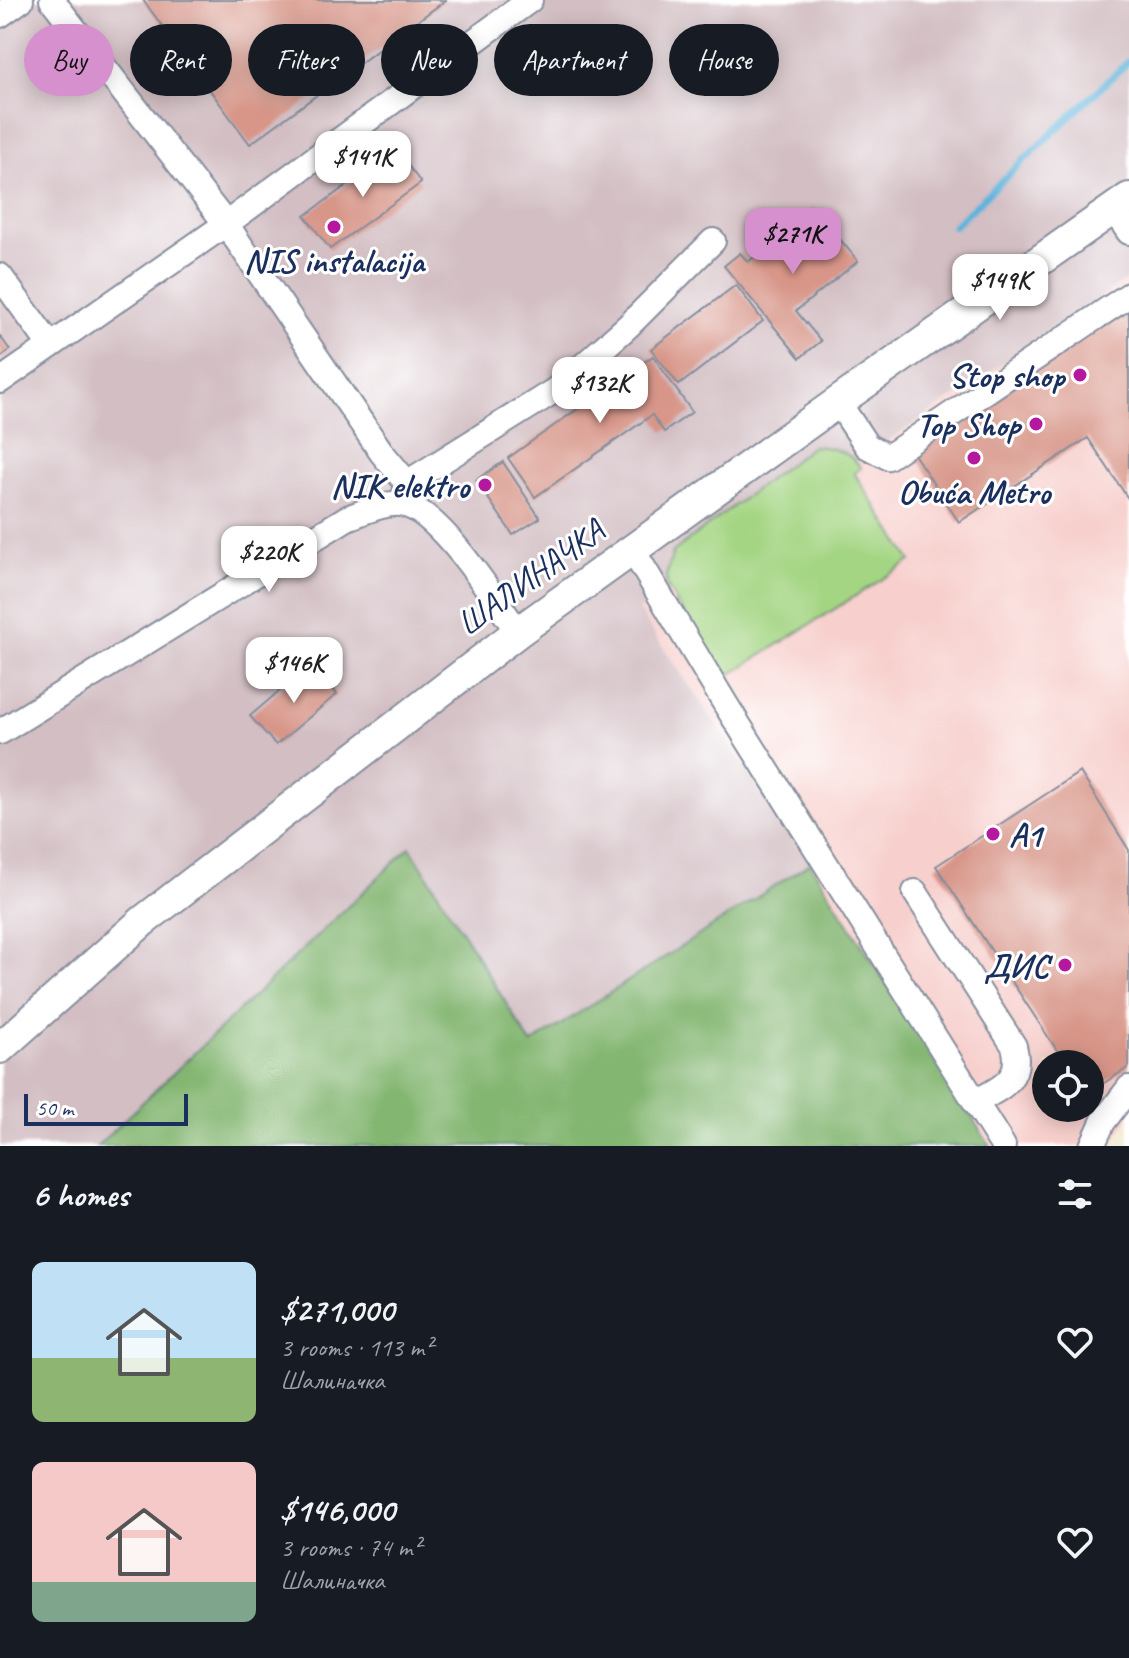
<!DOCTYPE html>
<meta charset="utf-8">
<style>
body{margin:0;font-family:Caveat,sans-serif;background:#20242c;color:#f1f3f6;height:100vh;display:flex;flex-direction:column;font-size:30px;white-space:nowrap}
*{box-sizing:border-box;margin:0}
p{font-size:26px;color:#9ea1a6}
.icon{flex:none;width:44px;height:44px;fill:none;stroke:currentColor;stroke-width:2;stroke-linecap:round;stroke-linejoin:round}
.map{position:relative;height:1146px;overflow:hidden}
.drawer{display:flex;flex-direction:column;background:#171b24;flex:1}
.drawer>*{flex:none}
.hud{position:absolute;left:24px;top:24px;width:1082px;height:72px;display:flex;gap:16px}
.buttons{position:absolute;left:1032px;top:1050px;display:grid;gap:16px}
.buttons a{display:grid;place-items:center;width:72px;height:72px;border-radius:50%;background:#171b24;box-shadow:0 4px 20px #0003;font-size:40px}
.scale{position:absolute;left:24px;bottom:20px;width:164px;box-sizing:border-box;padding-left:8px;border:4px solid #1b2f5e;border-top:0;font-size:22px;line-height:28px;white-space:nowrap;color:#1b2f5e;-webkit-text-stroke:6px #fff;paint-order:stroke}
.price{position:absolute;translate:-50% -68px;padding:0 18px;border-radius:16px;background:#fff;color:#222;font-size:26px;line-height:52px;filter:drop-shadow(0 2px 4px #0008)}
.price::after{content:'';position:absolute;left:50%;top:48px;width:24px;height:18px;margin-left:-12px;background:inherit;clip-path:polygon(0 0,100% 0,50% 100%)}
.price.current{background:#d690ce;color:#111}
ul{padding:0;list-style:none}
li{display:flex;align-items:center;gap:24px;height:200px;padding:0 32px}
li span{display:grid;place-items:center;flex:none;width:224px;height:160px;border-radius:12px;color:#555}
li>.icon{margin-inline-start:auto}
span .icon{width:96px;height:96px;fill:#fffc;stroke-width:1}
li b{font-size:34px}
h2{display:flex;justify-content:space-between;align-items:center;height:96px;padding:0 32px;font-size:34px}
.pill{padding:0 28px;border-radius:36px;background:#171b24;box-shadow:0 4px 20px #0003;font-size:28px;line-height:72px}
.pill.current{background:#d690ce;color:#111}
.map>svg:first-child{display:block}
</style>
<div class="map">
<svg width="1129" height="1146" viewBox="0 0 1129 1146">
<rect width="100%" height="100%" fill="#fff"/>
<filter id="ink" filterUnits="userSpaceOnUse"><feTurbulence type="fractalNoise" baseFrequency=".0125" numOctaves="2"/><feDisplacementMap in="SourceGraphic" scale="16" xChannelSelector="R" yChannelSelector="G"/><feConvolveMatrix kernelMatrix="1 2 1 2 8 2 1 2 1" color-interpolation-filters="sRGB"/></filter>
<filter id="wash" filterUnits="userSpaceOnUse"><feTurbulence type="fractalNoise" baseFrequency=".006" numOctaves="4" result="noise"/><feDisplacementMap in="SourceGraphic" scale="32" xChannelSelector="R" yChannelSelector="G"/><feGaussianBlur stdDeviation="1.8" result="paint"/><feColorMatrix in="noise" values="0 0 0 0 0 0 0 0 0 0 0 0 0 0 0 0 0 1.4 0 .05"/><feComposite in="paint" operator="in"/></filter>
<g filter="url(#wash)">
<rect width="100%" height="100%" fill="#f3edd9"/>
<path fill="#f7d0cd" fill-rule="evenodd" d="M1129 278V1117L1110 1146H990L810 863 638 610ZM1046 1064H1090V1108H1046Z"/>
<path fill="#d2bec3" d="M0 0H1129V278L638 610 810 863 531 1044 410 847 97 1146H0Z"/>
<path fill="#a4d583" stroke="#608270" stroke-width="2" d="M813 446C831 447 851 452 861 468L854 473 911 561 728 676 724 670 719 673 667 586 666 576 673 552Z"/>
<path fill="#83b671" stroke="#4f7268" stroke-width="2" d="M410 847 531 1044 810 863 990 1146H97Z"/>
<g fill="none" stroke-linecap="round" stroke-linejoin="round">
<path stroke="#5fb4db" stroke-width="7" d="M954 226 1129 61"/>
</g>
<g id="blocks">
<g fill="#d89689">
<path d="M143 0H446L250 144Z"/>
<path d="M396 149 421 183 330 249 305 216Z"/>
<path d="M814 208 858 261 796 311 821 341 800 358 724 266 740 253 748 262Z"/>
<path d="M736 285 763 321 679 385 651 349Z"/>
<path d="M1129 311V500L1088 438 959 522 912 451Z"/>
<path d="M0 336 10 350 0 358Z"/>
<path d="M653 356 692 412 664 432 652 415 535 497 508 458Z"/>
<path d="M503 462 540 518 513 535 476 480Z"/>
<path d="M311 664 337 694 276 745 250 716Z"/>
<path d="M1080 772 1129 850V1067L1090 1092V1064H1066L936 866Z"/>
</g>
</g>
</g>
<g filter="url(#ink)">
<use href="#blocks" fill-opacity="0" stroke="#878e9c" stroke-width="2"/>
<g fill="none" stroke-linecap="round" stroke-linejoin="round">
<g stroke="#878e9c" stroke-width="28">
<g id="minor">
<path d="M52 0 226 224 382 453 407 483"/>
<path d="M0 15 21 0"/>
<path d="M1114 210 1129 232"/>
<path d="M0 276 50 345"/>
<path d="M0 381 226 224 530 0"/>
<path d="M838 402 867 446 888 457 1129 295"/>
<path d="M404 498 407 483 557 389 628 326 713 241"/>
<path d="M632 549 726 705 1003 1146"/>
<path d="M0 732 347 518C362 513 384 502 401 504 439 509 495 601 518 632"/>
<path d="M915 892 1014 1046C1023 1080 1001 1088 975 1102"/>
<path d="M1092 1146 1103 1122 1129 1088"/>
</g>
</g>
<g stroke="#878e9c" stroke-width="34">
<path id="major" d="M0 1048 143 921 518 632 838 402 1129 198"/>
</g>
<use href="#minor" stroke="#fff" stroke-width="24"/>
<use href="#major" stroke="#fff" stroke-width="30"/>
</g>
</g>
<g fill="#b5179e" stroke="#fff" stroke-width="3">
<circle cx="334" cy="227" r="8"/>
<circle cx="1080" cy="375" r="8"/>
<circle cx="1036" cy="424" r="8"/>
<circle cx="974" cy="458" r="8"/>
<circle cx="485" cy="485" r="8"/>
<circle cx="993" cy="834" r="8"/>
<circle cx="1065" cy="965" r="8"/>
</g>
<g text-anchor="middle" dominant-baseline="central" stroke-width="6" stroke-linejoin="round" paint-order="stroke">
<g font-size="34" font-weight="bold" fill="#1b2f5e" stroke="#fff" text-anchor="end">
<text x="334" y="260" text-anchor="middle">NIS instalacija</text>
<text x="1064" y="375">Stop shop</text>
<text x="1020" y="424">Top Shop</text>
<text x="469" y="485">NIK elektro</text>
<text x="974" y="491" text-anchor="middle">Obuća Metro</text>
<text x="1009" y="834" text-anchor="start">A1</text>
<text x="1049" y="965">ДИС</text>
</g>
<g font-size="34" fill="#1b2f5e" stroke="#fff">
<text transform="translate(530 577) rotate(-36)">ШАЛИНАЧКА</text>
</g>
</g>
</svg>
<div class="buttons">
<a><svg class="icon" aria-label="locate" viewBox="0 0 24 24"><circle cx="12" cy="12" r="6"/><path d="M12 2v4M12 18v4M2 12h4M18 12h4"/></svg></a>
</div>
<div class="scale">50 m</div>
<b class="price" style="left:363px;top:199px">$141K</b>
<b class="price current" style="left:793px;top:276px">$271K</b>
<b class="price" style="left:1000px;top:322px">$149K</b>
<b class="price" style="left:600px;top:425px">$132K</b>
<b class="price" style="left:269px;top:594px">$220K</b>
<b class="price" style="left:294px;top:705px">$146K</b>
<div class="hud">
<a class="pill current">Buy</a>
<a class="pill">Rent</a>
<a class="pill">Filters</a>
<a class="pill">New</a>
<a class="pill">Apartment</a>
<a class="pill">House</a>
</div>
</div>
<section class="drawer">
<h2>6 homes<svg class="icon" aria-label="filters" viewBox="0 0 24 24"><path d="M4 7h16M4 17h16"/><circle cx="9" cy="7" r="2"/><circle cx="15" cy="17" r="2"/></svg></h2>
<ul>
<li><span style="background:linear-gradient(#bfe0f5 60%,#8fb573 0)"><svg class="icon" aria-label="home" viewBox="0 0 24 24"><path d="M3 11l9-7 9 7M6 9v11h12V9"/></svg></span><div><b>$271,000</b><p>3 rooms · 113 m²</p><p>Шалиначка</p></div><svg class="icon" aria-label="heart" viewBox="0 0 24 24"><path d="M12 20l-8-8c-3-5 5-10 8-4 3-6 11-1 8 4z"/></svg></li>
<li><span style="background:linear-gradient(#f6c9c9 75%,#7fa58c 0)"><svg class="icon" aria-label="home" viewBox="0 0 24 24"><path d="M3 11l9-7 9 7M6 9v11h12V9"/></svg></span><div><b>$146,000</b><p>3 rooms · 74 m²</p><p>Шалиначка</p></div><svg class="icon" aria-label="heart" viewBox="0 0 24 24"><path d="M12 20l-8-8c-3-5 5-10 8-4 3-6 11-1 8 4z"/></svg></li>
</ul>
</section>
